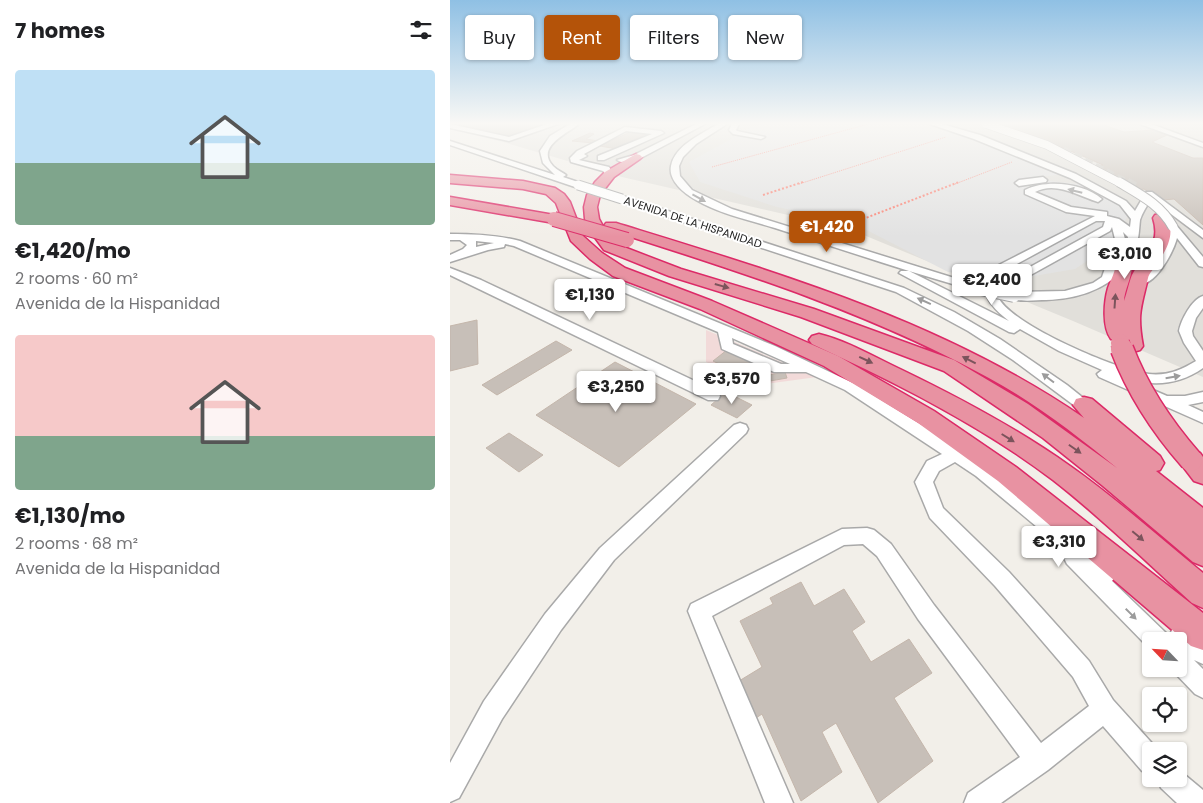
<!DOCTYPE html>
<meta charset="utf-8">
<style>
body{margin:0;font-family:Poppins,sans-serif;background:#f2f2f2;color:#202124;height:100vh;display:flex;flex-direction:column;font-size:19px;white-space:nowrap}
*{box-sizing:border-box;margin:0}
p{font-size:16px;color:#757577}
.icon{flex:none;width:28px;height:28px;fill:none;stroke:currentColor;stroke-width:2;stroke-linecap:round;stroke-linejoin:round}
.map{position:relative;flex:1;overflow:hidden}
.panel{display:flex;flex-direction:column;background:#fff;width:450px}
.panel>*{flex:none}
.banner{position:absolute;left:15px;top:15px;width:475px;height:45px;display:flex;gap:10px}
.needle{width:32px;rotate:295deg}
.tools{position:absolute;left:692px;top:632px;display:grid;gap:10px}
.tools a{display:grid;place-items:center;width:45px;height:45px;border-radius:5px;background:#fff;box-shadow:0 1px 4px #0004;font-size:25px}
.price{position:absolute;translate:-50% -42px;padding:0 11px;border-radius:5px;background:#fff;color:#222;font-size:16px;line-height:32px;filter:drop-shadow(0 1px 2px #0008)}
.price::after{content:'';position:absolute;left:50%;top:30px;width:15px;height:11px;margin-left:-8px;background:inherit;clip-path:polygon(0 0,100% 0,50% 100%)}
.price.selected{background:#b45309;color:#fff}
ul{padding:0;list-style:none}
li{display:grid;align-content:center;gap:10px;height:265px;padding:0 15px}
li span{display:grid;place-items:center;height:155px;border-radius:5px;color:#555}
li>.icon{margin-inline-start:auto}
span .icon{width:90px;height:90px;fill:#fffc;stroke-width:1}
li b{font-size:21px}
h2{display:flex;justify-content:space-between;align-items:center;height:60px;padding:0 15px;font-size:21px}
.tag{padding:0 18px;border-radius:5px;background:#fff;box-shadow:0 1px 4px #0004;font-size:18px;line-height:45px}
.tag.selected{background:#b45309;color:#fff}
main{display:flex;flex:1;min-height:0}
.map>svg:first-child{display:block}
</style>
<main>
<section class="panel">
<h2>7 homes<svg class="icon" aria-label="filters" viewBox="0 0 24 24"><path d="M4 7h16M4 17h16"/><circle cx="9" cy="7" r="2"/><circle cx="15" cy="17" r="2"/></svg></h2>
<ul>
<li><span style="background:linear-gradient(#bfe0f5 60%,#7fa58c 0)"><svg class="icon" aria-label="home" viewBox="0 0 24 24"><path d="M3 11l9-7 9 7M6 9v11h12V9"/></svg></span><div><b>€1,420/mo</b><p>2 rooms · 60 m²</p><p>Avenida de la Hispanidad</p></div></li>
<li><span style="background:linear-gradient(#f6c9c9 65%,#7fa58c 0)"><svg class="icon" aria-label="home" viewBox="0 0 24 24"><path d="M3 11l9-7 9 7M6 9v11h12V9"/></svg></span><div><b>€1,130/mo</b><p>2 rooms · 68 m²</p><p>Avenida de la Hispanidad</p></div></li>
</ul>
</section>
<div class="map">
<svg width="753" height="803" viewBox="0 0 753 803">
<rect width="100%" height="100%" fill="#f2efe9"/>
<path fill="#f2dad9" d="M256 330 367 377 308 385 256 362Z"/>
<path fill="#e1dfda" d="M0 124H753V377L623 321 399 229 172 177 53 142 0 129Z"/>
<path fill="#e2e2e2" d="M309 124H478L503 131 614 174 577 179 584 183 600 181 629 184 643 189 680 211 666 238 649 253 625 269 572 278H543L498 272 403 223 327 207 250 182 239 162Z"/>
<g fill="#c7bfb8" stroke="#c4b6ab">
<path d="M2 124H98L59 137Z"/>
<path d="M547 124H651L674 132 704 130 717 135 702 142 743 158H753V225L724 199 713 200 694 189 689 190 646 166 653 165 635 157 584 136Z"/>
<path d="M180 132 196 134 167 149 150 146Z"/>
<path d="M140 133 144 134 136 139 148 141 143 143 122 141Z"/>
<path d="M27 320 28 364 0 371V326Z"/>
<path d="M106 341 122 350 47 395 32 385Z"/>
<path d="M282 346 324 365 305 381 263 361Z"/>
<path d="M165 362 246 404 169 467 86 415Z"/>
<path d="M335 372 337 378 320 381 319 375Z"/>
<path d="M276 392 302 405 287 418 261 405Z"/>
<path d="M59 433 93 455 69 472 36 448Z"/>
<path d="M351 582 364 606 394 589 415 622 402 631 421 662 459 639 482 673 444 698 483 761 428 803 386 723 372 732 392 772 351 801 312 714 306 718 289 681 312 667 290 621 323 604 320 598Z"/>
</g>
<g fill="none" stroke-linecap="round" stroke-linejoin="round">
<path stroke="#c8c6c1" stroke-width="8" stroke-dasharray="8 4" stroke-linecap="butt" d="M613 150 679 184"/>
<path stroke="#c8c6c1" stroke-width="9" stroke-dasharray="9 5" stroke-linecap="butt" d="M677 182 686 187"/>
<g stroke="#a9a9a9" stroke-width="3">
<g id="minor">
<path d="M0 124 59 137 97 124H108L59 141 0 128Z"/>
<path d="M120 124H129C118 133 85 147 103 166 107 170 112 172 116 175L113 177 131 183 132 185 128 188 0 145V141L105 175 93 163 90 151 100 136Z"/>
<path d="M246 124H255L189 159 171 162 167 160 184 155Z"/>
<path d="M268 124H277L246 144 233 157 229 166 230 176 242 190 282 209 530 286 532 288 526 291 459 271 559 321C540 306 528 293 541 269L645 216 616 212 575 194V190C596 179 634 183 652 199L648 202C628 196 606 181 585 192L621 207 657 212V216L669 219 680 227 681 219 670 205 620 178 524 139 480 124H492L530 135 626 174 676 201 685 211 696 192H702L753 230V238L701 199C697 206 692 213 690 220 689 229 689 238 686 246 673 285 633 299 596 300 585 300 565 303 558 296L564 292 615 291 643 283 652 277 665 239 662 227 660 231 577 277 549 278C548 284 546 292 548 297 561 325 669 371 699 374 717 376 731 370 746 361L734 343 729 331C731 320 742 299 753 296V308L746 318 742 331 743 336 753 351V368C729 385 703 387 675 378L717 396H735L753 392V402L738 405 753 412V423L649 377 647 374 652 370 609 351 570 329 564 333 559 332 449 273 451 271H459C414 257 369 242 325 228 299 220 270 214 246 200 235 194 218 181 221 166 225 145 252 134 268 124ZM646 221H655L653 227 571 272H552ZM673 232 678 237 675 249 667 263 675 239Z"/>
<path d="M282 124H289L286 130 287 131 315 137 311 139 283 134 279 130Z"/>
<path d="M690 124H701L753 143V147Z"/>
<path d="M175 127 211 131 214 133 154 160H148V156L202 134 176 131 134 154 137 156 129 160 159 167 164 174 163 176H157L153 171 121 162 120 158 127 151Z"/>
<path d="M593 177 597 180 596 182 569 186 565 183 569 180Z"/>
<path d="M172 196 454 288 504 312 550 339 617 385 642 405 639 409 634 410 629 409 563 360 518 331 446 292 169 201V197Z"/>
<path d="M710 214 726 225 753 257V267L749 266 727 238C723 253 704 289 686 284L684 282C688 278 692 275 697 272 709 260 716 246 718 229L705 217Z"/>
<path d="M0 234C23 234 47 235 70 241L325 346 405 384 538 466 664 567 667 574 662 581 716 633 719 641H701L700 649 617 564 614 558 617 552 526 476 505 462 489 471 483 482 493 508 559 572 639 661 663 700 709 751H701V775L692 771 653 726 598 770 551 803H514L518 793 570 757 468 619 427 556 413 544 394 545 262 616 343 803H315L238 611 241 604 392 529 417 528 424 530 441 544 484 605 591 743 639 706 623 677 545 586 480 518 465 482 477 461 492 454 395 390 356 372H324L272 349 268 332 64 246 55 244 54 247 38 250 0 262V255L13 249 17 245 10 240H0ZM26 241 44 243 26 247ZM282 338 340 364H331L283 344Z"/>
<path d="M0 268 31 280 268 392 270 396 268 400H258L0 275Z"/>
<path d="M290 423 296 425 298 429 296 433 164 560 111 630 52 719 9 798 0 802V763L34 701 95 614 150 548 284 425Z"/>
<path d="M731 624 739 627 753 639V664L744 660 753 669V698L745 694 721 669H729V650L734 652 729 647V641H723L720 635 723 627Z"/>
<path d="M729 770 753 790V803H727L711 788 707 779H729Z"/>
</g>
</g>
<g stroke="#dc2a67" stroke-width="3">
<g id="highway">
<path d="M186 154 190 155 192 157 190 159 164 177 150 195 147 207 149 219 155 230 166 244 231 269 364 309 504 360 578 404 667 468C631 439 593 409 553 386 428 315 292 272 156 229L154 226 156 223H166C328 273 493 321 634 418L623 405 626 399 634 397 642 399 710 456 714 463 710 470 706 471 753 508V566L743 562 653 486 593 438 494 371 351 317 219 276 154 250 141 232 135 219 134 207 137 195 145 182 155 172Z"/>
<path d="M0 175 73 181 105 188 114 194 120 202 133 236 152 253 175 268 262 301 388 356 484 411 566 467 753 613V650L741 646 548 481 468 423 374 366 250 309 163 276 140 259 121 241 106 203 96 194 73 189 0 183Z"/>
<path d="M0 197 104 215 109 216 111 219 109 222 104 223 0 205Z"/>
<path d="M710 214 715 215C727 232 717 250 706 265 704 269 699 273 698 278 691 308 687 314 693 346L690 350 683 352 676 350 672 340 661 339C652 327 654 302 658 288 661 279 666 271 666 261L668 258H680C687 268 674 289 674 301 677 293 679 282 682 275 693 253 712 246 703 218L705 215Z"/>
<path d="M369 334C398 341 426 358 452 370 510 398 568 429 620 466 667 499 709 537 753 573V608L742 603C696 562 652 518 603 480 529 424 446 383 362 344L359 340 362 336Z"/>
<path d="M741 450 750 453 753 457V484L744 481 728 460 732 453Z"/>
</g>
</g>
<g stroke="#fa8072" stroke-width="1" stroke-dasharray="1 1" stroke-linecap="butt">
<path d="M262 167 418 124"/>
<path d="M349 184 496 137"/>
<path d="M505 184 562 162"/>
</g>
<g stroke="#fa8072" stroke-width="2" stroke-dasharray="2 2" stroke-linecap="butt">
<path d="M313 195 353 182"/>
<path d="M413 219 509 182"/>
</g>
<use href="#minor" fill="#fff" fill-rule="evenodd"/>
<use href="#highway" fill="#e892a2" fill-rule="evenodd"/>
<g stroke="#a9a9a9" stroke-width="9" stroke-linecap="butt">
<path id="minor-bridge-far2" d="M536 124 597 145 672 184"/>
</g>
<g stroke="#a9a9a9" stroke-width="11" stroke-linecap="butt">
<g id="minor-bridge-far1">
<path d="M669 182C691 195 711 205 723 227"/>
<path d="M128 185 172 199"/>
</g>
</g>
<g stroke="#a9a9a9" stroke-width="14" stroke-linecap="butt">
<path id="minor-bridge" d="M526 288 564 296"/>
</g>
<g stroke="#dc2a67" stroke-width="16" stroke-linecap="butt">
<path id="highway-bridge-far2" d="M104 219 177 240"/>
</g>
<g stroke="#dc2a67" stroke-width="20" stroke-linecap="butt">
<path id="highway-bridge-far1" d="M670 343 673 351"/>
</g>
<g stroke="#dc2a67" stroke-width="25" stroke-linecap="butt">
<path id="highway-bridge" d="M672 349C688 391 712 427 741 460"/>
</g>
<use href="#minor-bridge-far2" stroke="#fff" stroke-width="8"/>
<use href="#minor-bridge-far1" stroke="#fff" stroke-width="9"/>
<use href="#minor-bridge" stroke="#fff" stroke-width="12"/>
<use href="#highway-bridge-far2" stroke="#e892a2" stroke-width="14"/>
<use href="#highway-bridge-far1" stroke="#e892a2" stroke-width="18"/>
<use href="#highway-bridge" stroke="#e892a2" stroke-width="22"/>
</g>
<defs><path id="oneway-solid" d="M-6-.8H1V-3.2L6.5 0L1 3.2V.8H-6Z" transform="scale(1.25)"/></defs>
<g fill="#9c9c9c">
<use href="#oneway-solid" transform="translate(625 191) rotate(-166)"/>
<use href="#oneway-solid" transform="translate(249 198) rotate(29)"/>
<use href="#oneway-solid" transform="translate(474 301) rotate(-156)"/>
<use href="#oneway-solid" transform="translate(723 377) rotate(-10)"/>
<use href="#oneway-solid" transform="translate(598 378) rotate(-143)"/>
<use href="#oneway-solid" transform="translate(681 614) rotate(45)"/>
</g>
<g fill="#7b545c">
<use href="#oneway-solid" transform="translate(272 286) rotate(16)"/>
<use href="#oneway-solid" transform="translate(665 301) rotate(-86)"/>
<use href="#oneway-solid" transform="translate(416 360) rotate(25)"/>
<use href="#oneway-solid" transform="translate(519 360) rotate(-153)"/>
<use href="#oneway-solid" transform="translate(558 438) rotate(32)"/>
<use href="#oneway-solid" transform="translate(625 449) rotate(35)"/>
<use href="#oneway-solid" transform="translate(688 536) rotate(40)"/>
</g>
<linearGradient id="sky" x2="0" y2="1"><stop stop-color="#8fc0e4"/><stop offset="0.52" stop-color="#f9f8f5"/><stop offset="1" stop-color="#f9f8f5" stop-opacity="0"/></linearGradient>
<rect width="753" height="237" fill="url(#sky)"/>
<g text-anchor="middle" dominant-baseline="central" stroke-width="4" stroke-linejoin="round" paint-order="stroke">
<g font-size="11" fill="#222" stroke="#fff">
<text transform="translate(243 222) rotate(18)">AVENIDA DE LA HISPANIDAD</text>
</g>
</g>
</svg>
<div class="tools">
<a><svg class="needle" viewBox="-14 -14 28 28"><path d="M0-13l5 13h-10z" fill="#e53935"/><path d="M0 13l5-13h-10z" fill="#757577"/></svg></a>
<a><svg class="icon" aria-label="locate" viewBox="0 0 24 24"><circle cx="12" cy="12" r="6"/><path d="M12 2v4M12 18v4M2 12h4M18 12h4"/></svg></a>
<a><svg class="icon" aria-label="layers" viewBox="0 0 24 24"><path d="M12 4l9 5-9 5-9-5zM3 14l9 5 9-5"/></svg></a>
</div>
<b class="price selected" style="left:377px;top:253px">€1,420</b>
<b class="price" style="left:675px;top:280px">€3,010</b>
<b class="price" style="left:542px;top:306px">€2,400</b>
<b class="price" style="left:140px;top:321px">€1,130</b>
<b class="price" style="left:282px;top:405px">€3,570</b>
<b class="price" style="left:166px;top:413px">€3,250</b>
<b class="price" style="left:609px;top:568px">€3,310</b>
<div class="banner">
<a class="tag">Buy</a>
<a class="tag selected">Rent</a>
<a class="tag">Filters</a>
<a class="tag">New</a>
</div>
</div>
</main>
